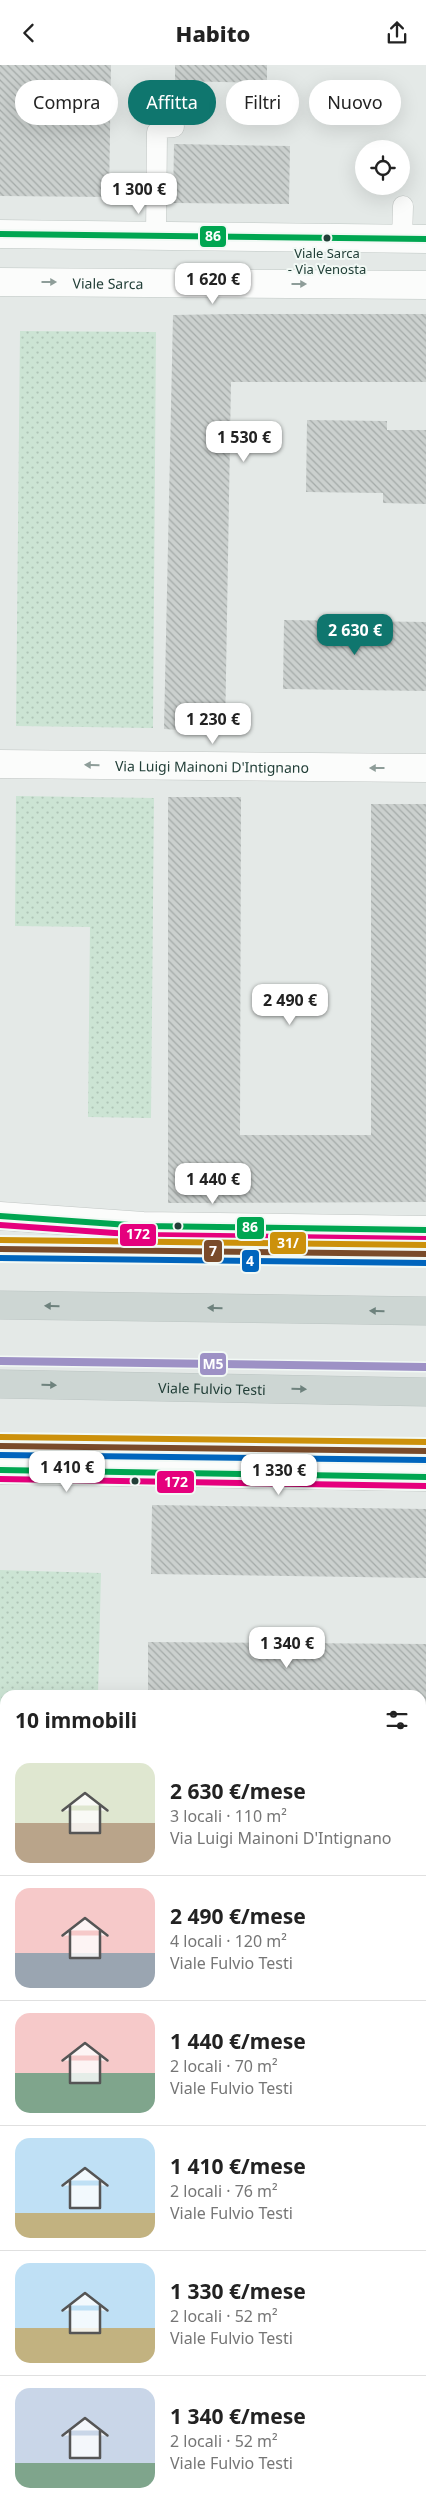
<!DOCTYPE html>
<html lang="it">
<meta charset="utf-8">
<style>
body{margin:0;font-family:"Noto Sans",sans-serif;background:#f2f2f2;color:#222;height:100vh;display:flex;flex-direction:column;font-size:19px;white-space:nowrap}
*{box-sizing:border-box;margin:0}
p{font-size:16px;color:#767676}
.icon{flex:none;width:28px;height:28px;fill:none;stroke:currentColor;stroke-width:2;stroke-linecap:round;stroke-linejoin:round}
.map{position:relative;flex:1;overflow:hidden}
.details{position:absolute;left:0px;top:1625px;width:426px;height:821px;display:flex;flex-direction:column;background:#fff;border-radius:15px 15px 0 0;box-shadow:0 5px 20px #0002}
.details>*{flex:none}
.guide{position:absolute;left:15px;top:15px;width:396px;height:45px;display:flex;gap:10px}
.tools{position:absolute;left:355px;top:75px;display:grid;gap:10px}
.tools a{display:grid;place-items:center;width:55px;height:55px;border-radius:50%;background:#fff;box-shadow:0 5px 20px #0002;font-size:25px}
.price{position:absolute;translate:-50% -42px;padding:0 11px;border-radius:10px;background:#fff;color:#222;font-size:16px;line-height:32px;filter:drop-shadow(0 1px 2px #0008)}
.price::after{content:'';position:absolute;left:50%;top:30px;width:15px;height:11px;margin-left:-8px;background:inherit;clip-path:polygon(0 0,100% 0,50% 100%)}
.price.active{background:#0f766e;color:#fff}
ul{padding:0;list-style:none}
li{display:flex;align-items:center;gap:15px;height:125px;padding:0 15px}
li+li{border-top:1px solid #e0e0e0}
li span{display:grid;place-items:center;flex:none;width:140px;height:100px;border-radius:15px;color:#555}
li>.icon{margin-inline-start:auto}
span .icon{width:60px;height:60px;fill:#fffc;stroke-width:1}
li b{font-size:21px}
h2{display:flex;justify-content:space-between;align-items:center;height:60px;padding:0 15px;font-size:21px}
.chip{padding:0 18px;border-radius:22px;background:#fff;box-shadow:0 5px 20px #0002;font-size:18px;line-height:45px}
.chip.active{background:#0f766e;color:#fff}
header{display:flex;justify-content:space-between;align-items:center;height:65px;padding:0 15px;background:#fff;font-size:22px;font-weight:800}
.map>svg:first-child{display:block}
</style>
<header><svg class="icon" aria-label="back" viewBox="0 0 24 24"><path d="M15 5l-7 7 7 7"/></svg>Habito<svg class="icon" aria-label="share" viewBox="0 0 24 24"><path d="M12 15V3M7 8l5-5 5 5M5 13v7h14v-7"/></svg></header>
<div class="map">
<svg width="426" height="2446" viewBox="0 0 426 2446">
<defs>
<pattern id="grass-dots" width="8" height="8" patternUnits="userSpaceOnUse" patternTransform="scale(1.25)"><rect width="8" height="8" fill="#cce4d4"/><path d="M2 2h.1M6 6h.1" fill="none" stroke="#afc5b7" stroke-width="1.8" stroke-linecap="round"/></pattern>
<pattern id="building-back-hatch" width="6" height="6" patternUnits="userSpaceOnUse" patternTransform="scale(1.25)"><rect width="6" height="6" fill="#cbd0ce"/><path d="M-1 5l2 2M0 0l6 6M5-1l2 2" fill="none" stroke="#a4aaa8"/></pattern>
</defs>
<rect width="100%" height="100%" fill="#e4e9e7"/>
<g fill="url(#grass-dots)">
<path d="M20 266 156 267 153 663 16 661Z"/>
<path d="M16 731 154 733 151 1053 88 1052 90 862 15 861Z"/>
<path d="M0 1505 101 1508 98 1630H5V2441H142V2446H0Z"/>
</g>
<g fill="url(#building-back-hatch)">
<path d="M0 0H111L109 132 0 131Z"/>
<path d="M175 0H267V18L175 16Z"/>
<path d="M174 79 290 81 289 139 173 138Z"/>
<path d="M232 249H426V317H231L225 668 164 664 173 250Z"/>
<path d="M307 355 387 356V365H426V439L383 438V428L306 427Z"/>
<path d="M284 555 426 557V626L283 624Z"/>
<path d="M168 732H241L240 1070H371V739H426V1137L168 1138Z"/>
<path d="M152 1440 426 1444V1513L151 1509Z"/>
<path d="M148 1577 426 1579V1648H421V1630H148Z"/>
</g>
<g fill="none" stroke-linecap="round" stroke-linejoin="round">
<g stroke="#c1c6c4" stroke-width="21">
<g id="lane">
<path d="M156 171 157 67 161 63 174 62"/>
<path d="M402 174 403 141"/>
</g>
</g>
<g stroke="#c1c6c4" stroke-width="29">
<g id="street">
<path id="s1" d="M0 699 426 703"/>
<path d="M0 1151 143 1161 426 1165"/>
<path d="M0 1405 426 1412"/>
<path d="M421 2049H426"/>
<path d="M189 2441V2446"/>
</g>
</g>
<g stroke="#bfc7c4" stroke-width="29">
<g id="secondary">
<path d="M0 169 426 174"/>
<path id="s2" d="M0 217 426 220"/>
<path d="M0 2394H5"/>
<path d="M421 2398H426"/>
</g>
</g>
<g stroke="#bcc5c3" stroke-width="29">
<g id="primary">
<path d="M0 1240 426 1246"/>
<path id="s3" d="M0 1319 426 1327"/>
</g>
</g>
<use href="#lane" stroke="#fbfcfb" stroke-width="20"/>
<use href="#street" stroke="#fbfcfb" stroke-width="28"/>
<use href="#secondary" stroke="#fbfcfb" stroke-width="28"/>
<use href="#primary" stroke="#cdd6d3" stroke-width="28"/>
<g stroke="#f2f9f5" stroke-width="10">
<g id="bus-1">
<path d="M0 169 426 174"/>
<path d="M0 1151 143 1161 426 1165"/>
<path d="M0 1405 426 1412"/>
</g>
</g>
<g stroke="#f2f9f5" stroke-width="10">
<g id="bus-2">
<path d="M0 1160 143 1170 426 1174"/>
<path d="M0 1414 426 1421"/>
</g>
</g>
<use href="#bus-1" stroke="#00a651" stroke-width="6"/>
<use href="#bus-2" stroke="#e5007d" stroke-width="6"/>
<g stroke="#f2f9f5" stroke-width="10">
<g id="tram-1">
<path d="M0 1184 426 1189"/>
<path d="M0 1381 426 1386"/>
</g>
</g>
<g stroke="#f2f9f5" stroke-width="10">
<g id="tram-2">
<path d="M0 1193 426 1198"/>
<path d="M0 1390 426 1395"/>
</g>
</g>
<g stroke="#f2f9f5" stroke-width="10">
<g id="tram-3">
<path d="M0 1175 426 1180"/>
<path d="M0 1372 426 1377"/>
</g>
</g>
<use href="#tram-1" stroke="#7a4b2a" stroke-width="6"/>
<use href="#tram-2" stroke="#0065bd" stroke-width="6"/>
<use href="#tram-3" stroke="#cc910b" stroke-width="6"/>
<g stroke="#f2f9f5" stroke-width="11">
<path id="metro-1" d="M0 1296 426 1302"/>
</g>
<use href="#metro-1" stroke="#9d91c5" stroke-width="8"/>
</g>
<defs><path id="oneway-solid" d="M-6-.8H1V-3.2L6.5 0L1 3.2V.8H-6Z" transform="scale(1.25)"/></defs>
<g fill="#8e9d99">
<use href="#oneway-solid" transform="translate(49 217)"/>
<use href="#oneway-solid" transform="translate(299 219)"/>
<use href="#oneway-solid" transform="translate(92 700) rotate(-179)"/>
<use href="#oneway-solid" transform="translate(377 703) rotate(-180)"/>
</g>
<g fill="#6e827d">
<use href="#oneway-solid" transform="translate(52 1241) rotate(-179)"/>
<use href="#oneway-solid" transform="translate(215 1243) rotate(-179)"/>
<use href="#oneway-solid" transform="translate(377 1246) rotate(-179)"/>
<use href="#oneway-solid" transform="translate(49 1320) rotate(1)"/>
<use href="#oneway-solid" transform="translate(299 1324) rotate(1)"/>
</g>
<g fill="#213e37" stroke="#f2f9f5" stroke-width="2">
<circle cx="327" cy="173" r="4.5"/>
<circle cx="178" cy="1161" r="4.5"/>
<circle cx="135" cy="1416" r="4.5"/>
</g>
<g text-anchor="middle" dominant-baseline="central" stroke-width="4" stroke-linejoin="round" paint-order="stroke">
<g font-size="13" fill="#213e37" stroke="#f2f9f5">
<text x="327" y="188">Viale Sarca<tspan x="327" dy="16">- Via Venosta</tspan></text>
</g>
<g font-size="14" fill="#213e37" stroke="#f2f9f5">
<text stroke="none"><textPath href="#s2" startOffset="108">Viale Sarca</textPath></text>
<text stroke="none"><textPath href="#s1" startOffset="212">Via Luigi Mainoni D'Intignano</textPath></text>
<text stroke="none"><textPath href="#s3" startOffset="212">Viale Fulvio Testi</textPath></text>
</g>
</g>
<g stroke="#f2f9f5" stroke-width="2">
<rect x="199" y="160" width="28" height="23" rx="5" fill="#00a651"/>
<rect x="236" y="1151" width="29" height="24" rx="5" fill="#00a651"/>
<rect x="119" y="1158" width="38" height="24" rx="5" fill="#e5007d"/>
<rect x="269" y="1166" width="38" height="24" rx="5" fill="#cc910b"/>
<rect x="203" y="1174" width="20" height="24" rx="5" fill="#7a4b2a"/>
<rect x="241" y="1184" width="19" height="24" rx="5" fill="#0065bd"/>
<rect x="199" y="1287" width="28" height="24" rx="5" fill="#9d91c5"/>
<rect x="156" y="1405" width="39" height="24" rx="5" fill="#e5007d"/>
</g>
<g font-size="14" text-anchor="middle" font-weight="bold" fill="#fff">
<text x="213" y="176">86</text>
<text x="250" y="1167">86</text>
<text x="138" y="1174">172</text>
<text x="288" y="1183">31/</text>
<text x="213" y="1191">7</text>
<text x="250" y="1201">4</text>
<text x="213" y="1304">M5</text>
<text x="176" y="1422">172</text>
</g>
</svg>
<div class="tools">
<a><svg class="icon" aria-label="locate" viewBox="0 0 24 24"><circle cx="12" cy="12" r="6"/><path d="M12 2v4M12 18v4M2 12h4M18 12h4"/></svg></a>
</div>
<b class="price" style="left:139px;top:150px">1 300 €</b>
<b class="price" style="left:213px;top:240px">1 620 €</b>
<b class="price" style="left:244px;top:398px">1 530 €</b>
<b class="price active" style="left:355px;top:591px">2 630 €</b>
<b class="price" style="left:213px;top:680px">1 230 €</b>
<b class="price" style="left:290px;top:961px">2 490 €</b>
<b class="price" style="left:213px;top:1140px">1 440 €</b>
<b class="price" style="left:67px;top:1428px">1 410 €</b>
<b class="price" style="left:279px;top:1431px">1 330 €</b>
<b class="price" style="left:287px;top:1604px">1 340 €</b>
<div class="guide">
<a class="chip">Compra</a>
<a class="chip active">Affitta</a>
<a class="chip">Filtri</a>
<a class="chip">Nuovo</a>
</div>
<section class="details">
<h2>10 immobili<svg class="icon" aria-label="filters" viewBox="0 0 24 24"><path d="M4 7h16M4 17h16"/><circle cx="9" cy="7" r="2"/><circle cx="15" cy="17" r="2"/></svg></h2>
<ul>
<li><span style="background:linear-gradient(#dfe7d0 60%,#b9a48a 0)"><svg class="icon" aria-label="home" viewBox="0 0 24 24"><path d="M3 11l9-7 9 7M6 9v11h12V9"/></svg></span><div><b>2 630 €/mese</b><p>3 locali · 110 m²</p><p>Via Luigi Mainoni D'Intignano</p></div></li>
<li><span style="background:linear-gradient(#f6c9c9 65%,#9aa5b1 0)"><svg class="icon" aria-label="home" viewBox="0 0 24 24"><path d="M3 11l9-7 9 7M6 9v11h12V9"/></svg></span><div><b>2 490 €/mese</b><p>4 locali · 120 m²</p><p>Viale Fulvio Testi</p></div></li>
<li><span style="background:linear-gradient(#f6c9c9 60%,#7fa58c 0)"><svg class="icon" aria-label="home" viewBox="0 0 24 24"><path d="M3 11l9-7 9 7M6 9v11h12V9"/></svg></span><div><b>1 440 €/mese</b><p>2 locali · 70 m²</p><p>Viale Fulvio Testi</p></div></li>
<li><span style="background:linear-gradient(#bfe0f5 75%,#c2b280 0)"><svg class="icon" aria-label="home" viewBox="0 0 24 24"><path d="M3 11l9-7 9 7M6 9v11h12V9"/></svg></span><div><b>1 410 €/mese</b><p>2 locali · 76 m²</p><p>Viale Fulvio Testi</p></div></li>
<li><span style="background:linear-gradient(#bfe0f5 65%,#c2b280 0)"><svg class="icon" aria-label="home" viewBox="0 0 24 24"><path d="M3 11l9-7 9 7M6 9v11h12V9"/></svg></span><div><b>1 330 €/mese</b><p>2 locali · 52 m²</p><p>Viale Fulvio Testi</p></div></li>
<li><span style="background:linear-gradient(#c9d6e8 75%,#7fa58c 0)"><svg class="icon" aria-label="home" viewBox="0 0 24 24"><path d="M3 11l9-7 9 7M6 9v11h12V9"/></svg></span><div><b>1 340 €/mese</b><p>2 locali · 52 m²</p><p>Viale Fulvio Testi</p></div></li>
</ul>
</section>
</div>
